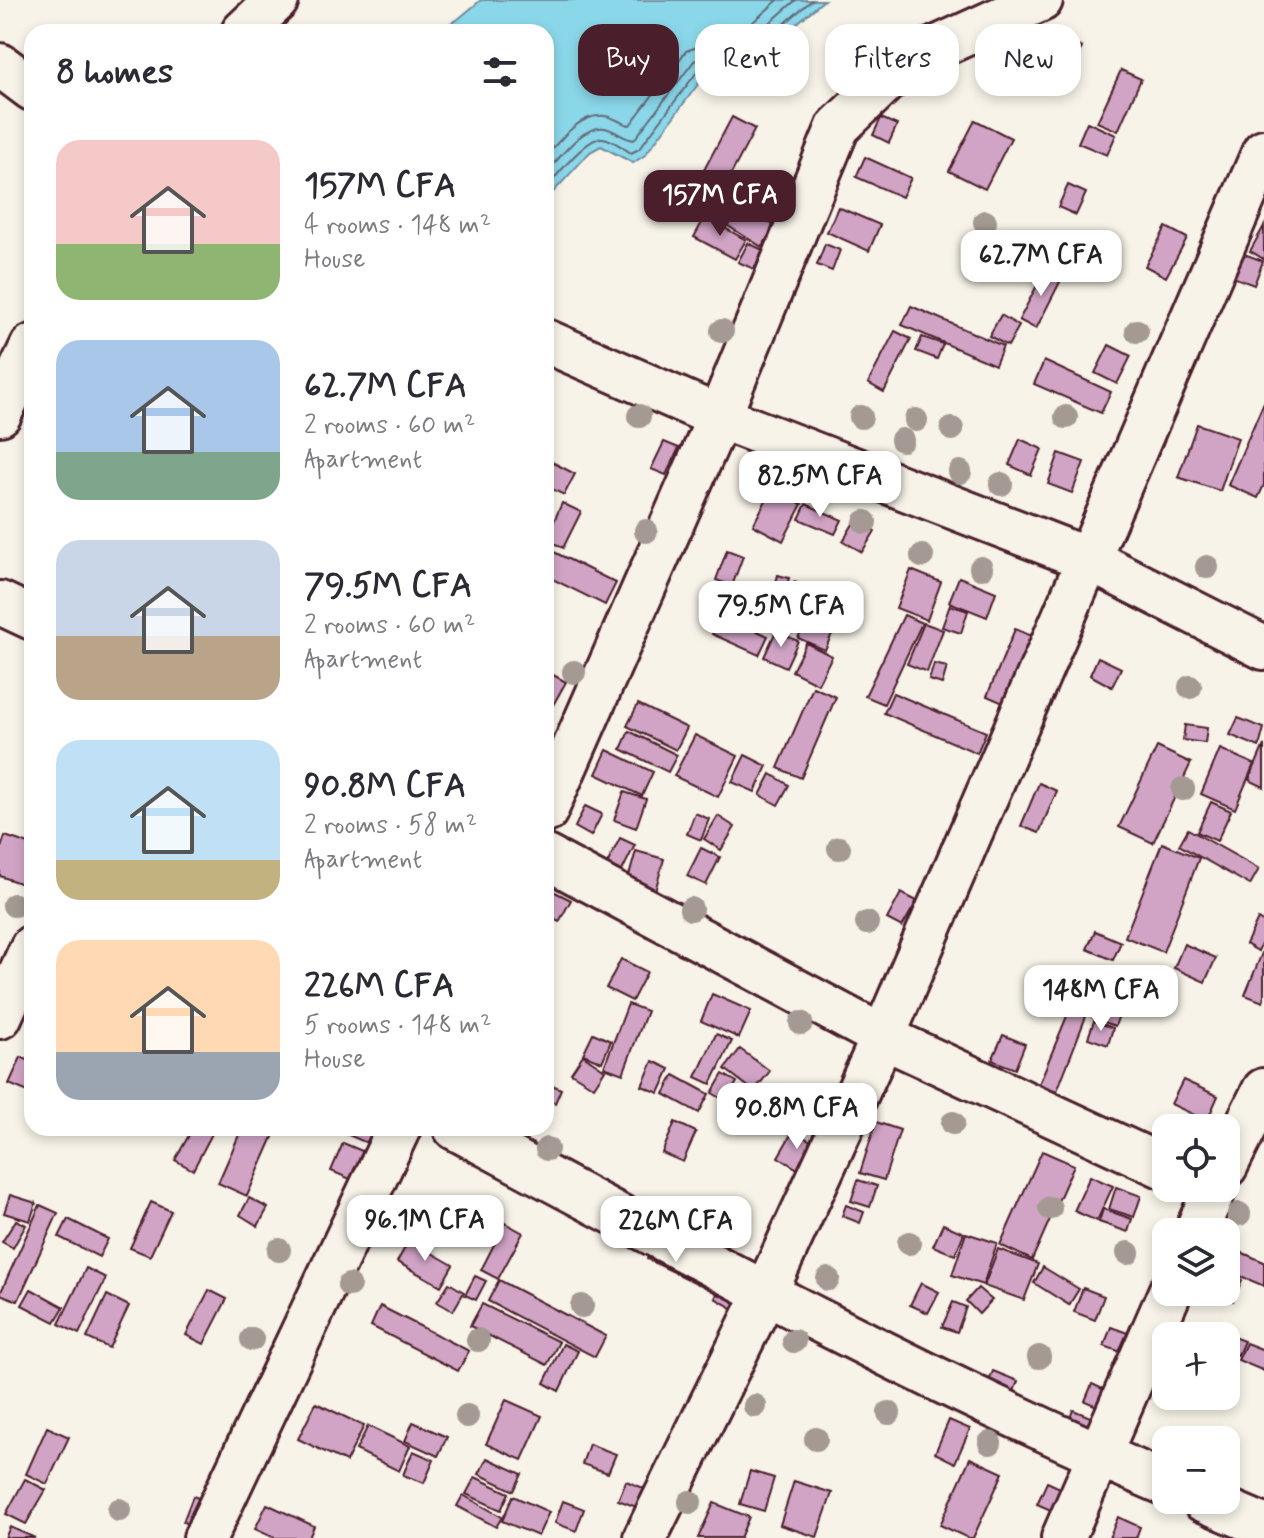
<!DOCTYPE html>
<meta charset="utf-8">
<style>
body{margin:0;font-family:Mynerve,sans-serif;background:#f7f7f7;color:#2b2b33;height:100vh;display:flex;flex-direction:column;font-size:30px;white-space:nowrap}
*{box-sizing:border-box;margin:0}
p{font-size:26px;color:#7c7c81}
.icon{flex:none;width:44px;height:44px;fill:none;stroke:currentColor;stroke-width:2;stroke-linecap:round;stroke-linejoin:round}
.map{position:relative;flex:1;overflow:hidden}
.drawer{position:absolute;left:24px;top:24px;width:530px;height:1112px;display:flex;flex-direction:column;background:#fff;border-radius:24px;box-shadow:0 4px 12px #0003}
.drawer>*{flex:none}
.banner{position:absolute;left:578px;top:24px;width:566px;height:72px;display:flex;gap:16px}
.tools{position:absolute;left:1152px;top:1114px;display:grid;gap:16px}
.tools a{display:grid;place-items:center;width:88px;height:88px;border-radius:16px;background:#fff;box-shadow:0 4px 12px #0003;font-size:40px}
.price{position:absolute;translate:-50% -68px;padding:0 18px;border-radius:16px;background:#fff;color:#222;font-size:26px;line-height:52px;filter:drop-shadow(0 2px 4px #0008)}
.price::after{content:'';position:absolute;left:50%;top:48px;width:24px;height:18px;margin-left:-12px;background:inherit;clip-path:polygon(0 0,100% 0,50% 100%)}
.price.current{background:#4a1f2b;color:#fff}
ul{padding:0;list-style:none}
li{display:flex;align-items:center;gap:24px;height:200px;padding:0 32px}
li span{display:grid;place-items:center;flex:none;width:224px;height:160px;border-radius:24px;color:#555}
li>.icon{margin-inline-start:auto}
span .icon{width:96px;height:96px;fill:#fffc;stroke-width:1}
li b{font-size:34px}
h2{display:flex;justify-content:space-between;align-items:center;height:96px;padding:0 32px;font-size:34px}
.pill{padding:0 28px;border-radius:24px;background:#fff;box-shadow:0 4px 12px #0003;font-size:28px;line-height:72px}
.pill.current{background:#4a1f2b;color:#fff}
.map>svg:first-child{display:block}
</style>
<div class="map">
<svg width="1264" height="1538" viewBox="0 0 1264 1538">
<rect width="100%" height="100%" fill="#f7f3e8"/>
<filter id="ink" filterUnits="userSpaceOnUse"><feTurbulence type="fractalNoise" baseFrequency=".0125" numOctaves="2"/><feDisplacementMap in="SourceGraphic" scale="16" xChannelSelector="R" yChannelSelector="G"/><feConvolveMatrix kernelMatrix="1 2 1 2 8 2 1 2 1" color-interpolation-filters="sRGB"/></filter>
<g filter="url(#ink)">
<path fill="#8ad7e9" stroke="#708d9d" stroke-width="2" d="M481 0H824L759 56 705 75 645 155 633 163 601 146 590 152 546 200V32H434L457 20Z"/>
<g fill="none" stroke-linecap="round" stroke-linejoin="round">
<g stroke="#646977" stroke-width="2">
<path d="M546 156C561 139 580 113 605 116 614 117 622 124 630 125L686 51 744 30 778 0"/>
<path d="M546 173C559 159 582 124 605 128 615 130 623 139 634 140L694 61 750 40 796 0"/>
<path d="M546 188C556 177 587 136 603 138 612 139 623 148 631 153L639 149 700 68 755 49 812 0"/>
</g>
</g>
<g fill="#d1a4c6" stroke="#4a1f2b" stroke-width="2">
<path d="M1067 41 1082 48 1075 61 1061 54Z"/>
<path d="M1121 70 1141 79 1118 131 1097 122Z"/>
<path d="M732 117 755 129 710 214 687 202Z"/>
<path d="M881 118 897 125 889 143 873 135Z"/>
<path d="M975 120 1011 138 985 189 949 171Z"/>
<path d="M1087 122 1116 135 1107 155 1078 143Z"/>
<path d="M865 157 911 178 902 197 856 177Z"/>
<path d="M1068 185 1086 193 1076 215 1058 207Z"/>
<path d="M724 195 775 226 762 247 712 216Z"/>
<path d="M838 207 880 225 869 251 827 232Z"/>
<path d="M705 217 746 240 735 259 694 237Z"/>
<path d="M1264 226V259L1250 251Z"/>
<path d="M1166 227 1187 238 1166 277 1145 266Z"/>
<path d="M748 243 763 250 754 269 738 262Z"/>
<path d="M825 244 840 250 832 271 817 265Z"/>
<path d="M1231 249 1263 261 1254 285 1222 273Z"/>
<path d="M1046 268 1063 276 1036 329 1019 320Z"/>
<path d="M911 306 1003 346 995 365 902 325Z"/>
<path d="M1001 315 1019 326 1008 346 989 336Z"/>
<path d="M895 331 911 339 884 392 868 383Z"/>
<path d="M922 337 943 344 937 359 916 351Z"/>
<path d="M1109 345 1131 356 1117 384 1095 373Z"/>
<path d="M1044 361 1111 392 1101 413 1034 384Z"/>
<path d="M1264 402V485L1258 498 1228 485Z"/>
<path d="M1197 424 1238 438 1220 491 1178 477Z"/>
<path d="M1020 439 1042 449 1031 475 1009 465Z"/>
<path d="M664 442 679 448 666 475 651 469Z"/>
<path d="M1059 453 1084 462 1072 493 1048 484Z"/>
<path d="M548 460 575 474 564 495 546 486Z"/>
<path d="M772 489 802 504 783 541 753 525Z"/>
<path d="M562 503 581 512 563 548 546 539Z"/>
<path d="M806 504 842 520 835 534 799 519Z"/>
<path d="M856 519 875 531 862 552 843 541Z"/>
<path d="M546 548 616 583 605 605 546 576Z"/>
<path d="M727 550 743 556 732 586 716 580Z"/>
<path d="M911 570 941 582 927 620 896 608Z"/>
<path d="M778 575 789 578 782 604 771 602Z"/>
<path d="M959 577 996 592 987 617 949 602Z"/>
<path d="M794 582 817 591 809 612 785 603Z"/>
<path d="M785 605 803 612 798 627 779 620Z"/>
<path d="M950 605 968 611 961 633 942 627Z"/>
<path d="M721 614 768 636 759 655 712 634Z"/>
<path d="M809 615 835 627 825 650 798 638Z"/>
<path d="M904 615 922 623 884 704 865 696Z"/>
<path d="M924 623 943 630 927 672 907 664Z"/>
<path d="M1015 629 1039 639 1010 706 987 696Z"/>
<path d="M776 631 798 641 786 667 764 657Z"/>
<path d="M806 643 832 656 818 684 792 671Z"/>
<path d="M1098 657 1121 668 1112 687 1090 675Z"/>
<path d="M934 664 947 667 942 684 929 680Z"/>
<path d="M546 671 566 682 549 712 546 710Z"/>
<path d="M813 687 836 697 801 778 778 768Z"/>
<path d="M893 693 986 732 977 753 884 713Z"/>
<path d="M638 704 687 728 676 750 627 726Z"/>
<path d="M1238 718 1264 728 1259 747 1230 735Z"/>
<path d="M1185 725 1207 728 1205 743 1183 740Z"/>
<path d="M629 731 677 755 668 772 621 749Z"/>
<path d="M695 735 738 756 718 797 674 776Z"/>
<path d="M1264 745V787L1249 780Z"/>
<path d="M1157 747 1191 763 1153 843 1119 827Z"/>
<path d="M1220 749 1254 764 1235 809 1201 794Z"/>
<path d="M607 750 653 772 642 796 596 774Z"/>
<path d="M745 755 767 766 755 792 732 782Z"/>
<path d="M771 774 789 785 778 805 760 795Z"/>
<path d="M1039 783 1057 791 1039 833 1021 826Z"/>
<path d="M624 792 646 799 636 828 614 820Z"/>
<path d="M1211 802 1231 811 1217 841 1197 832Z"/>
<path d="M585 806 602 814 591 836 575 827Z"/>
<path d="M695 813 709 819 701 840 687 834Z"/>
<path d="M718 816 735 827 721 850 704 839Z"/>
<path d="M1188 829 1259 869 1250 885 1179 845Z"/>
<path d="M5 836 32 845V858L22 884 0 876V851Z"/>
<path d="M620 838 635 845 620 875 605 868Z"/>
<path d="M1162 843 1199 858 1163 952 1125 937Z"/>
<path d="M701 848 720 857 706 885 687 876Z"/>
<path d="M636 851 664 859 655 891 627 883Z"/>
<path d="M547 888 571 900 559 922 546 915Z"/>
<path d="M901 893 917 901 902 927 887 919Z"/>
<path d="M1258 919 1264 923V938L1258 951 1246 944Z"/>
<path d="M1095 931 1121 942 1113 960 1087 949Z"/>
<path d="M1184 944 1216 958 1205 982 1174 968Z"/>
<path d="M1264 948V999L1263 1002 1245 995Z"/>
<path d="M621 959 647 972 632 1001 606 988Z"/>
<path d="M1105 986 1127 994 1115 1026 1093 1018Z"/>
<path d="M712 994 751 1011 739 1038 701 1021Z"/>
<path d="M1074 999 1090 1006 1057 1091 1039 1084Z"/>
<path d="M628 1004 647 1011 623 1074 604 1067Z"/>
<path d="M1094 1021 1113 1028 1108 1045 1088 1038Z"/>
<path d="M593 1033 611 1041 602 1062 583 1054Z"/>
<path d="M716 1034 732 1041 711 1084 696 1077Z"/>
<path d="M1003 1035 1025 1044 1015 1069 992 1060Z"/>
<path d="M740 1049 770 1071 754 1091 725 1069Z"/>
<path d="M583 1055 605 1070 594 1087 571 1073Z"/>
<path d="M21 1057 32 1062V1082L28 1092 9 1084Z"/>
<path d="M653 1061 670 1069 659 1093 642 1086Z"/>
<path d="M723 1074 737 1082 726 1101 712 1093Z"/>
<path d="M674 1075 709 1094 699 1113 664 1094Z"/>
<path d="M1183 1080 1218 1096 1207 1121 1171 1104Z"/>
<path d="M546 1082 561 1089 555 1103 546 1099Z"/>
<path d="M675 1122 696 1132 683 1162 662 1153Z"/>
<path d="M876 1122 900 1130 884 1180 860 1173Z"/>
<path d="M193 1128H215L193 1170 175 1160Z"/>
<path d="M242 1128H277L247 1196 218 1183Z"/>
<path d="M349 1128H373L367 1143 346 1134Z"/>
<path d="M793 1131 816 1144 801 1171 778 1157Z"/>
<path d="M343 1143 367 1153 355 1181 331 1171Z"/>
<path d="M1042 1151 1074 1165 1032 1260 1000 1245Z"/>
<path d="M1090 1176 1113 1186 1097 1221 1074 1211Z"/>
<path d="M858 1180 877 1186 870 1207 851 1201Z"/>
<path d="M1116 1187 1141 1196 1134 1217 1109 1209Z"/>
<path d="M10 1195 36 1203 30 1221 4 1213Z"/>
<path d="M249 1198 268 1208 258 1226 240 1215Z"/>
<path d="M151 1202 171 1211 150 1256 130 1248Z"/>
<path d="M40 1205 58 1213 18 1301 0 1294Z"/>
<path d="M846 1205 864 1212 860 1223 842 1216Z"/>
<path d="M1103 1209 1132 1219 1128 1232 1099 1222Z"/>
<path d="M68 1219 108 1239 99 1257 59 1237Z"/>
<path d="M16 1220 26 1225 13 1248 2 1242Z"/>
<path d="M505 1223 523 1233 498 1279 481 1270Z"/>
<path d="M943 1224 964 1233 955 1255 933 1246Z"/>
<path d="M966 1233 997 1243 983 1285 952 1275Z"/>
<path d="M409 1240 453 1265 441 1286 397 1262Z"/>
<path d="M654 1243 705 1268 698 1284 647 1259Z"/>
<path d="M998 1249 1038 1264 1024 1300 984 1286Z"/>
<path d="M1234 1249 1264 1262V1286L1226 1270Z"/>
<path d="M1043 1267 1079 1289 1069 1305 1034 1283Z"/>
<path d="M86 1268 106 1278 79 1334 59 1324Z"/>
<path d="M1226 1273 1242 1280 1233 1301 1215 1293 1226 1292Z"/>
<path d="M475 1276 486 1281 476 1300 465 1295Z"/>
<path d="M726 1276 746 1286 734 1309 715 1298Z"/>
<path d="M499 1280 606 1336 595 1357 488 1301Z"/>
<path d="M449 1283 464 1292 453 1311 437 1302Z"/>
<path d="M921 1283 939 1292 928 1313 910 1305Z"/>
<path d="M978 1288 992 1300 979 1314 966 1301Z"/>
<path d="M1083 1288 1104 1296 1095 1320 1074 1312Z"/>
<path d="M31 1289 64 1307 55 1322 22 1305Z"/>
<path d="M209 1290 227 1299 204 1344 186 1335Z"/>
<path d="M107 1295 129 1306 109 1348 87 1338Z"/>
<path d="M953 1302 966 1307 957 1332 942 1327Z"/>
<path d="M482 1304 559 1342 547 1365 470 1326Z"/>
<path d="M380 1306 469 1351 458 1371 371 1326Z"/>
<path d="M1202 1325 1244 1341 1238 1355 1226 1350V1336H1197Z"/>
<path d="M1111 1327 1128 1333 1121 1352 1104 1346Z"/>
<path d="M1246 1343 1264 1350V1371L1238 1360Z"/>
<path d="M563 1344 578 1351 559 1391 544 1383Z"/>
<path d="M993 1371 1018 1381 1011 1399 986 1389Z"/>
<path d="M1092 1384 1107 1391 1099 1407 1085 1401Z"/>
<path d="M506 1400 542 1416 522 1460 486 1444Z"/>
<path d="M316 1403 364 1426 346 1462 298 1439Z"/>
<path d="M1073 1410 1093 1418 1085 1439 1065 1431Z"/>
<path d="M949 1420 970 1429 955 1463 935 1453Z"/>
<path d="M413 1422 447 1437 438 1456 405 1441Z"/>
<path d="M368 1426 410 1446 399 1471 356 1450Z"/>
<path d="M47 1427 69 1437 47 1484 26 1474Z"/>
<path d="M589 1444 616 1454 608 1473 582 1464Z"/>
<path d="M413 1451 434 1460 424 1483 403 1475Z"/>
<path d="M487 1458 522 1474 514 1491 479 1474Z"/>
<path d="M970 1458 1003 1473 973 1538H968L940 1525Z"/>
<path d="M750 1471 774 1478 764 1511 740 1504Z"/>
<path d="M475 1477 509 1493 501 1510 466 1494Z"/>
<path d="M25 1479 46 1490 26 1524 6 1514Z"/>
<path d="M626 1481 646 1489 639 1508 618 1500Z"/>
<path d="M794 1481 832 1493 817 1537 780 1525Z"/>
<path d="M1047 1482 1071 1493 1062 1515 1037 1504Z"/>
<path d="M463 1495 502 1517 496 1527 457 1506Z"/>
<path d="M193 1496 211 1503 201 1529 183 1522Z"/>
<path d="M513 1496 549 1512 538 1536 502 1521Z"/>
<path d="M563 1501 584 1509 576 1531 555 1523Z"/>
<path d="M714 1503 749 1517 740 1538H698Z"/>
<path d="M267 1504 314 1526 309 1538H275L255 1529Z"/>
<path d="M1118 1517 1140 1527 1136 1538H1109Z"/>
<path d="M10 1527 35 1538H5Z"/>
</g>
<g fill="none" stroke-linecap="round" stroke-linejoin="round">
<g stroke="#4a1f2b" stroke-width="48">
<g id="street">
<path d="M243 32 277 0"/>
<path d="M0 65 32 89"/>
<path d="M546 341 719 417 1090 560 1264 648"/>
<path d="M0 414 32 346"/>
<path d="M0 603 32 618"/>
<path d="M546 811 719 417 838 127 888 79 931 50 1041 0"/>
<path d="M546 857 883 1037 1166 1168"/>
<path d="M0 1017 32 947"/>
<path d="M455 1128C688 1253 922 1380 1166 1484"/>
<path d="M1226 1166 1264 1090"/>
<path d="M1196 1232 1215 1188"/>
<path d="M1203 1500 1264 1526"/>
<path d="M205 1538 399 1128"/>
<path d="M645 1538 765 1294 883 1037 1264 151"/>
<path d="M1063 1538 1170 1292"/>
</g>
</g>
<use href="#street" stroke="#f7f3e8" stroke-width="42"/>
</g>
<g fill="#a49a93">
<circle cx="985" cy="222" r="12"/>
<circle cx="722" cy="331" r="12"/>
<circle cx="1137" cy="331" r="12"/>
<circle cx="639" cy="416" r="12"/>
<circle cx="861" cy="417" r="12"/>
<circle cx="1066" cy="417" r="12"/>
<circle cx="916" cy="420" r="12"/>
<circle cx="952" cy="429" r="12"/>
<circle cx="902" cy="440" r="12"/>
<circle cx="960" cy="472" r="12"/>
<circle cx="753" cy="474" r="12"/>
<circle cx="1001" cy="484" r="12"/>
<circle cx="807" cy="487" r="12"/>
<circle cx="865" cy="522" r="12"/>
<circle cx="646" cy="531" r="12"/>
<circle cx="922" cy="556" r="12"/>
<circle cx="1207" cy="567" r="12"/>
<circle cx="981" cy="568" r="12"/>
<circle cx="762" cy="605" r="12"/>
<circle cx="574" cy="672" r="12"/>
<circle cx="1190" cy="687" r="12"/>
<circle cx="1183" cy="789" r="12"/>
<circle cx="839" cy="848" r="12"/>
<circle cx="14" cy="905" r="12"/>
<circle cx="691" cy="909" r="12"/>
<circle cx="867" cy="923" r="12"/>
<circle cx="801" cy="1023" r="12"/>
<circle cx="813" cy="1103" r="12"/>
<circle cx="953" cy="1123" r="12"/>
<circle cx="547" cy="1149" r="12"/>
<circle cx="1050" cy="1208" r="12"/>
<circle cx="1239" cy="1214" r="12"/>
<circle cx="382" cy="1228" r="12"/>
<circle cx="909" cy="1243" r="12"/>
<circle cx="279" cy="1250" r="12"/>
<circle cx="1128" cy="1253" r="12"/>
<circle cx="828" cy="1279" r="12"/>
<circle cx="349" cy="1285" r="12"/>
<circle cx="582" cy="1306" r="12"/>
<circle cx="252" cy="1339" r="12"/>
<circle cx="478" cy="1340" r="12"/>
<circle cx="794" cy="1341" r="12"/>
<circle cx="1039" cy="1357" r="12"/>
<circle cx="755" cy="1406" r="12"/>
<circle cx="889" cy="1413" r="12"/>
<circle cx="467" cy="1416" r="12"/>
<circle cx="816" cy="1439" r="12"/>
<circle cx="990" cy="1443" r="12"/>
<circle cx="690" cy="1502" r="12"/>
<circle cx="119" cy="1510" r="12"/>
</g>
</g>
</svg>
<div class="tools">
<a><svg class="icon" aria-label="locate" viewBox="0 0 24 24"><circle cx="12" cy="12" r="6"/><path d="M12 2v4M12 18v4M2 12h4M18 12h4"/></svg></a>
<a><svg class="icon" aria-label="layers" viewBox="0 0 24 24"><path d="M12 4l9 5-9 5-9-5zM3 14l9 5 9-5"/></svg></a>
<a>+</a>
<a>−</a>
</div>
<b class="price current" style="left:720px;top:238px">157M CFA</b>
<b class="price" style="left:1041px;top:298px">62.7M CFA</b>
<b class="price" style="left:820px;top:519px">82.5M CFA</b>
<b class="price" style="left:781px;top:649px">79.5M CFA</b>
<b class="price" style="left:1101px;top:1033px">148M CFA</b>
<b class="price" style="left:797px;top:1151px">90.8M CFA</b>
<b class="price" style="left:425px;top:1263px">96.1M CFA</b>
<b class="price" style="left:676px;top:1264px">226M CFA</b>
<div class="banner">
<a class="pill current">Buy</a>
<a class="pill">Rent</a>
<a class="pill">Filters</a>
<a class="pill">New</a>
</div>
<section class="drawer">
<h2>8 homes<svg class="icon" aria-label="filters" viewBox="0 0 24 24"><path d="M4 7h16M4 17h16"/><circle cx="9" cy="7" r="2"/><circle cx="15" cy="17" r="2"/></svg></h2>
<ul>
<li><span style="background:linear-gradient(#f6c9c9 65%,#8fb573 0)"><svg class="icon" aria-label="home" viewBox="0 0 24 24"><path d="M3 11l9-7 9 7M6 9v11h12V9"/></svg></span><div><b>157M CFA</b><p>4 rooms · 148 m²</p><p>House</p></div></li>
<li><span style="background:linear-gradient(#a9c7e8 70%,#7fa58c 0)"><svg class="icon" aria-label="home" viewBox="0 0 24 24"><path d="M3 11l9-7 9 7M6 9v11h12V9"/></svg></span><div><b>62.7M CFA</b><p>2 rooms · 60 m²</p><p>Apartment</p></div></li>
<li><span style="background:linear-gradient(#c9d6e8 60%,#b9a48a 0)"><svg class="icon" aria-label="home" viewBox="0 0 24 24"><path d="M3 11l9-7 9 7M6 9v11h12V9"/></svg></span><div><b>79.5M CFA</b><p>2 rooms · 60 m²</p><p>Apartment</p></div></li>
<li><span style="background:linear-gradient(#bfe0f5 75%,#c2b280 0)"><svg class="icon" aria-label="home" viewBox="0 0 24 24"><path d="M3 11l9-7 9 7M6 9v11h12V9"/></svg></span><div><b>90.8M CFA</b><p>2 rooms · 58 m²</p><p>Apartment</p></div></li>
<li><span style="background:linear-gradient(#ffd9b3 70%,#9aa5b1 0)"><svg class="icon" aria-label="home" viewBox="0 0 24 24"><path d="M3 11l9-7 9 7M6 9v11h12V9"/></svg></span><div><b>226M CFA</b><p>5 rooms · 148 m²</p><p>House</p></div></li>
</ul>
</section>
</div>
